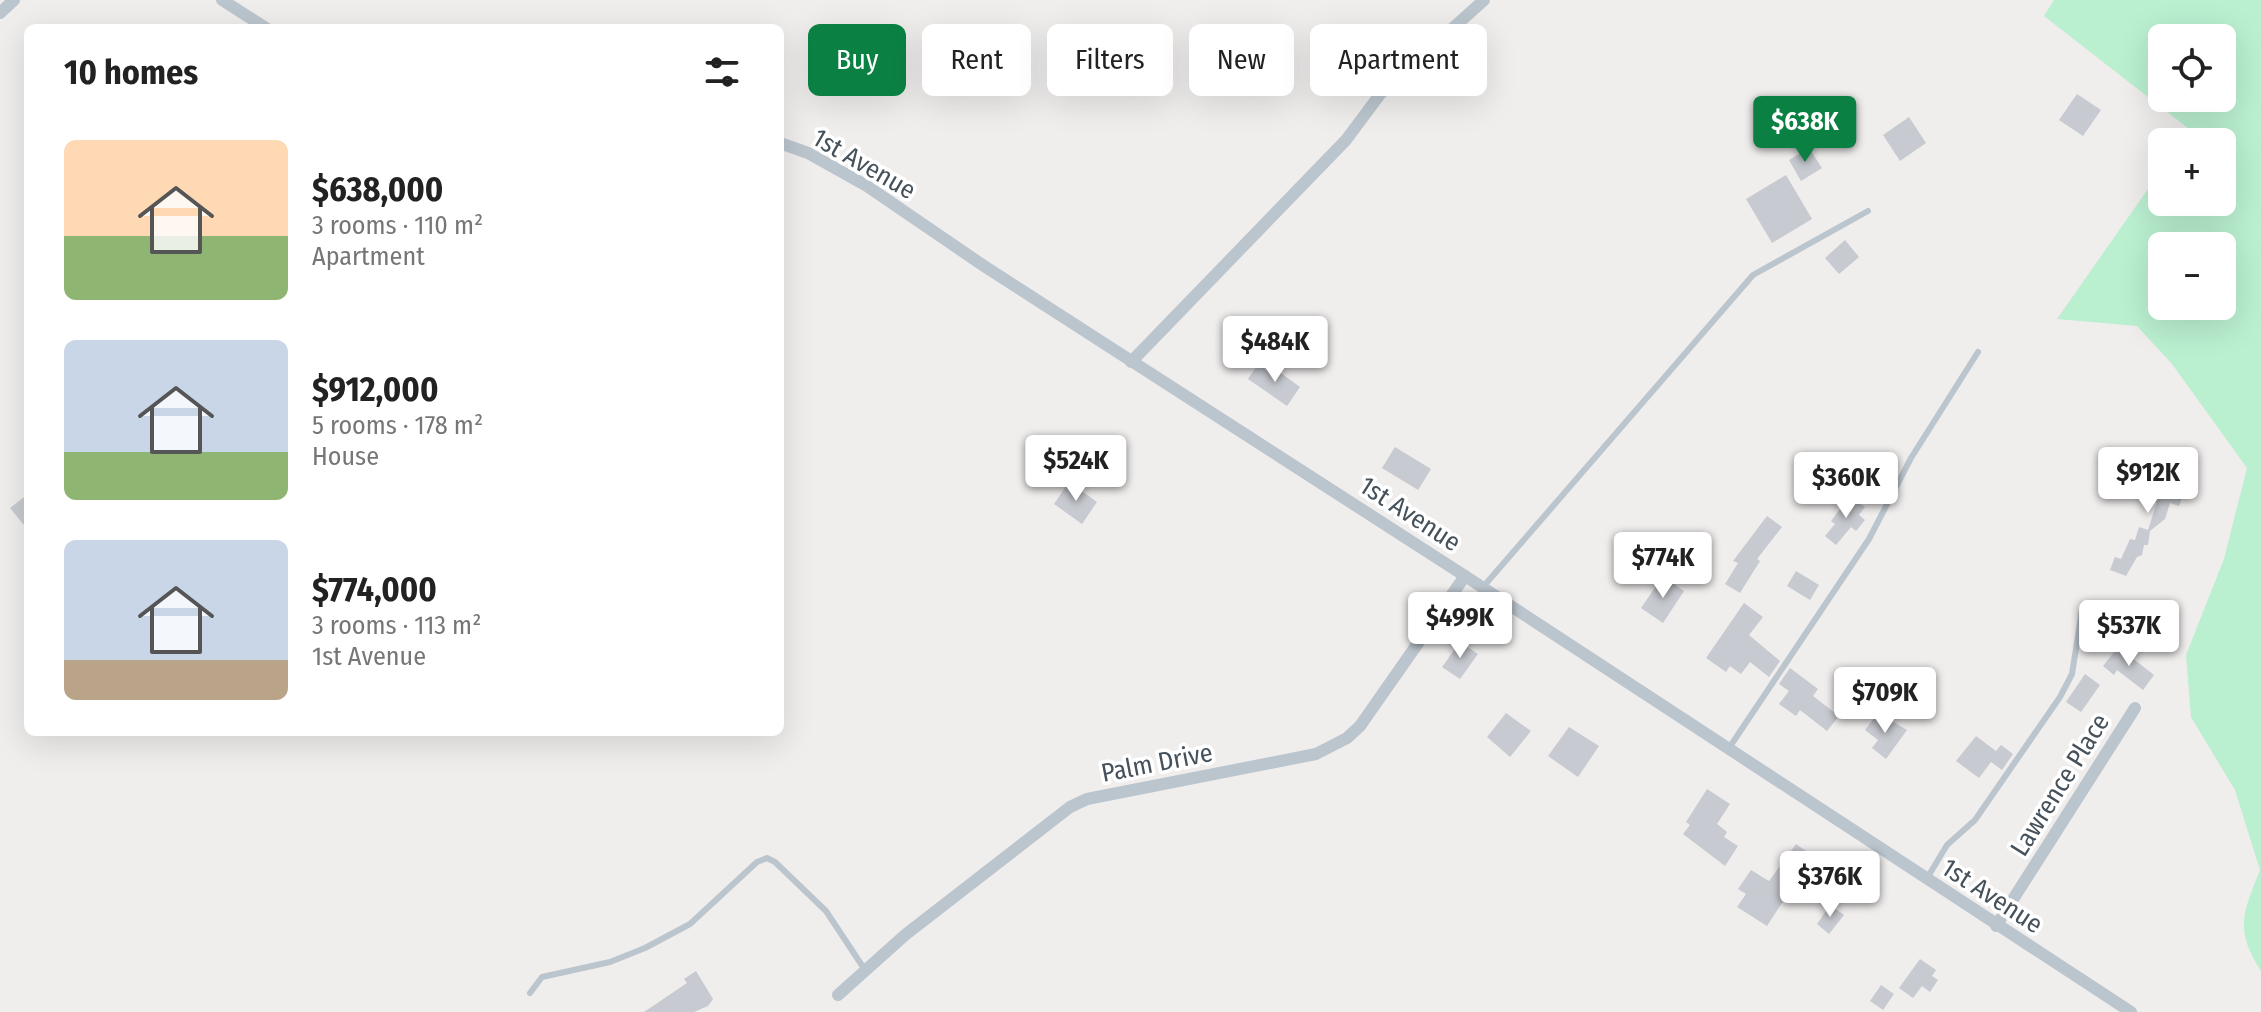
<!DOCTYPE html>
<meta charset="utf-8">
<style>
body{margin:0;font-family:"Fira Sans Condensed",sans-serif;background:#f2f2f2;color:#222;height:100vh;display:flex;flex-direction:column;font-size:30px;white-space:nowrap}
*{box-sizing:border-box;margin:0}
p{font-size:26px;color:#767676}
.icon{flex:none;width:44px;height:44px;fill:none;stroke:currentColor;stroke-width:2;stroke-linecap:round;stroke-linejoin:round}
.map{position:relative;flex:1;overflow:hidden}
.details{position:absolute;left:24px;top:24px;width:760px;height:712px;display:flex;flex-direction:column;background:#fff;border-radius:12px;box-shadow:0 8px 32px #0002}
.details>*{flex:none}
.banner{position:absolute;left:808px;top:24px;width:760px;height:72px;display:flex;gap:16px}
.fabs{position:absolute;left:2148px;top:24px;display:grid;gap:16px}
.fabs a{display:grid;place-items:center;width:88px;height:88px;border-radius:12px;background:#fff;box-shadow:0 8px 32px #0002;font-size:40px}
.price{position:absolute;translate:-50% -68px;padding:0 18px;border-radius:8px;background:#fff;color:#222;font-size:26px;line-height:52px;filter:drop-shadow(0 2px 4px #0008)}
.price::after{content:'';position:absolute;left:50%;top:48px;width:24px;height:18px;margin-left:-12px;background:inherit;clip-path:polygon(0 0,100% 0,50% 100%)}
.price.on{background:#0b8043;color:#fff}
ul{padding:0;list-style:none}
li{display:flex;align-items:center;gap:24px;height:200px;padding:0 40px}
li span{display:grid;place-items:center;flex:none;width:224px;height:160px;border-radius:12px;color:#555}
li>.icon{margin-inline-start:auto}
span .icon{width:96px;height:96px;fill:#fffc;stroke-width:1}
li b{font-size:34px}
h2{display:flex;justify-content:space-between;align-items:center;height:96px;padding:0 40px;font-size:34px}
.chip{padding:0 28px;border-radius:12px;background:#fff;box-shadow:0 8px 32px #0002;font-size:28px;line-height:72px}
.chip.on{background:#0b8043;color:#fff}
.map>svg:first-child{display:block}
</style>
<div class="map">
<svg width="2261" height="1012" viewBox="0 0 2261 1012">
<rect width="100%" height="100%" fill="#f0eded"/>
<path fill="#baefd0" fill-rule="evenodd" d="M2054 0H2261V971C2234 929 2243 913 2260 870L2235 790 2191 717 2186 655 2224 559 2247 468 2172 364 2137 326 2057 319 2162 169V202H2222V142H2181L2189 129 2044 16ZM2162 38H2222V98H2162ZM2162 246H2222V306H2162Z"/>
<g fill="#c7cad0">
<path d="M2077 94 2101 110 2083 136 2059 120Z"/>
<path d="M1909 117 1926 143 1900 161 1883 135Z"/>
<path d="M1809 148 1822 168 1801 181 1789 160Z"/>
<path d="M1786 175 1812 219 1772 243 1746 199Z"/>
<path d="M1845 240 1859 257 1839 274 1825 258Z"/>
<path d="M1258 364 1270 373 1274 368 1300 387 1287 406 1248 379Z"/>
<path d="M1395 447 1431 469 1418 490 1382 468Z"/>
<path d="M2147 474 2186 487 2179 506 2170 503 2165 519 2150 531 2148 545H2144L2142 555 2137 557 2126 576 2110 570 2115 557 2121 559 2130 539 2135 540 2139 527 2148 530 2157 502 2126 492 2131 476 2144 479Z"/>
<path d="M1069 482 1097 502 1082 524 1054 504Z"/>
<path d="M28 494V530L10 508Z"/>
<path d="M1850 496 1865 507 1859 515 1865 520 1856 531 1851 527 1836 545 1825 536 1835 524 1831 521Z"/>
<path d="M1767 516 1782 527 1757 559 1760 561 1740 593 1725 584 1738 563 1733 561Z"/>
<path d="M1796 571 1819 585 1810 600 1787 586Z"/>
<path d="M1663 576 1684 591 1663 623 1641 608Z"/>
<path d="M1744 603 1763 617 1749 635 1780 661 1769 677 1750 662 1741 674 1730 666 1726 672 1706 658Z"/>
<path d="M1460 642 1478 654 1460 679 1442 667Z"/>
<path d="M2118 647 2154 675 2143 690 2117 670 2114 675 2103 666Z"/>
<path d="M1790 668 1818 689 1813 696 1839 716 1827 731 1800 710 1796 716 1779 704 1789 691 1779 684Z"/>
<path d="M2085 674 2100 685 2081 712 2066 702Z"/>
<path d="M1506 713 1531 731 1510 757 1487 737Z"/>
<path d="M1878 713 1907 730 1886 759 1872 748 1878 740 1865 730Z"/>
<path d="M1569 727 1599 746 1578 777 1548 756Z"/>
<path d="M1976 736 1996 751 2001 745 2013 754 2002 770 1991 762 1979 778 1956 761Z"/>
<path d="M1707 789 1730 804 1717 824 1727 832 1724 837 1738 846 1725 866 1683 834 1690 825 1686 822Z"/>
<path d="M1796 844 1816 858 1799 877 1767 926 1737 907 1746 894 1738 889 1751 870 1769 881Z"/>
<path d="M1830 905 1844 915 1829 934 1817 924Z"/>
<path d="M1920 959 1936 970 1932 976 1938 980 1930 992 1922 986 1913 998 1899 988Z"/>
<path d="M696 971 713 999 708 1006 694 1012H644L687 983 684 979Z"/>
<path d="M1881 985 1894 994 1883 1010 1870 1001Z"/>
</g>
<g fill="none" stroke-linecap="round" stroke-linejoin="round">
<g stroke="#bbc5cd" stroke-width="6">
<path d="M1483 587 1753 275 1868 211"/>
<path d="M1729 748 1869 539 1911 458 1978 352"/>
<path d="M1926 880 1947 845 1975 820 2060 697 2072 674 2083 604"/>
<path d="M530 993 542 977 610 962 645 948 690 924 757 862 767 858 775 862 826 911 865 970"/>
</g>
<g stroke="#bbc5cd" stroke-width="12">
<path d="M222 0 266 28"/>
<path d="M0 13 14 0"/>
<path d="M780 143 808 153 867 186 984 266 1465 576 2131 1012"/>
<path d="M1131 362 1346 140 1381 93 1484 0"/>
<path d="M1996 926 2135 708"/>
<path d="M838 995 905 935 1070 807 1087 799 1316 754 1347 738 1360 726 1465 576"/>
</g>
</g>
<g text-anchor="middle" dominant-baseline="central" stroke-width="7" stroke-linejoin="round" paint-order="stroke">
<g font-size="26" fill="#45515b" stroke="#fff">
<text transform="translate(864 164) rotate(30)">1st Avenue</text>
<text transform="translate(1410 514) rotate(33)">1st Avenue</text>
<text transform="translate(1157 763) rotate(-11)">Palm Drive</text>
<text transform="translate(2060 785) rotate(-58)">Lawrence Place</text>
<text transform="translate(1992 896) rotate(33)">1st Avenue</text>
</g>
</g>
</svg>
<div class="fabs">
<a><svg class="icon" aria-label="locate" viewBox="0 0 24 24"><circle cx="12" cy="12" r="6"/><path d="M12 2v4M12 18v4M2 12h4M18 12h4"/></svg></a>
<a>+</a>
<a>−</a>
</div>
<b class="price on" style="left:1805px;top:164px">$638K</b>
<b class="price" style="left:1275px;top:384px">$484K</b>
<b class="price" style="left:1076px;top:503px">$524K</b>
<b class="price" style="left:2148px;top:515px">$912K</b>
<b class="price" style="left:1846px;top:520px">$360K</b>
<b class="price" style="left:1663px;top:600px">$774K</b>
<b class="price" style="left:1460px;top:660px">$499K</b>
<b class="price" style="left:2129px;top:668px">$537K</b>
<b class="price" style="left:1885px;top:735px">$709K</b>
<b class="price" style="left:1830px;top:919px">$376K</b>
<div class="banner">
<a class="chip on">Buy</a>
<a class="chip">Rent</a>
<a class="chip">Filters</a>
<a class="chip">New</a>
<a class="chip">Apartment</a>
</div>
<section class="details">
<h2>10 homes<svg class="icon" aria-label="filters" viewBox="0 0 24 24"><path d="M4 7h16M4 17h16"/><circle cx="9" cy="7" r="2"/><circle cx="15" cy="17" r="2"/></svg></h2>
<ul>
<li><span style="background:linear-gradient(#ffd9b3 60%,#8fb573 0)"><svg class="icon" aria-label="home" viewBox="0 0 24 24"><path d="M3 11l9-7 9 7M6 9v11h12V9"/></svg></span><div><b>$638,000</b><p>3 rooms · 110 m²</p><p>Apartment</p></div></li>
<li><span style="background:linear-gradient(#c9d6e8 70%,#8fb573 0)"><svg class="icon" aria-label="home" viewBox="0 0 24 24"><path d="M3 11l9-7 9 7M6 9v11h12V9"/></svg></span><div><b>$912,000</b><p>5 rooms · 178 m²</p><p>House</p></div></li>
<li><span style="background:linear-gradient(#c9d6e8 75%,#b9a48a 0)"><svg class="icon" aria-label="home" viewBox="0 0 24 24"><path d="M3 11l9-7 9 7M6 9v11h12V9"/></svg></span><div><b>$774,000</b><p>3 rooms · 113 m²</p><p>1st Avenue</p></div></li>
</ul>
</section>
</div>
